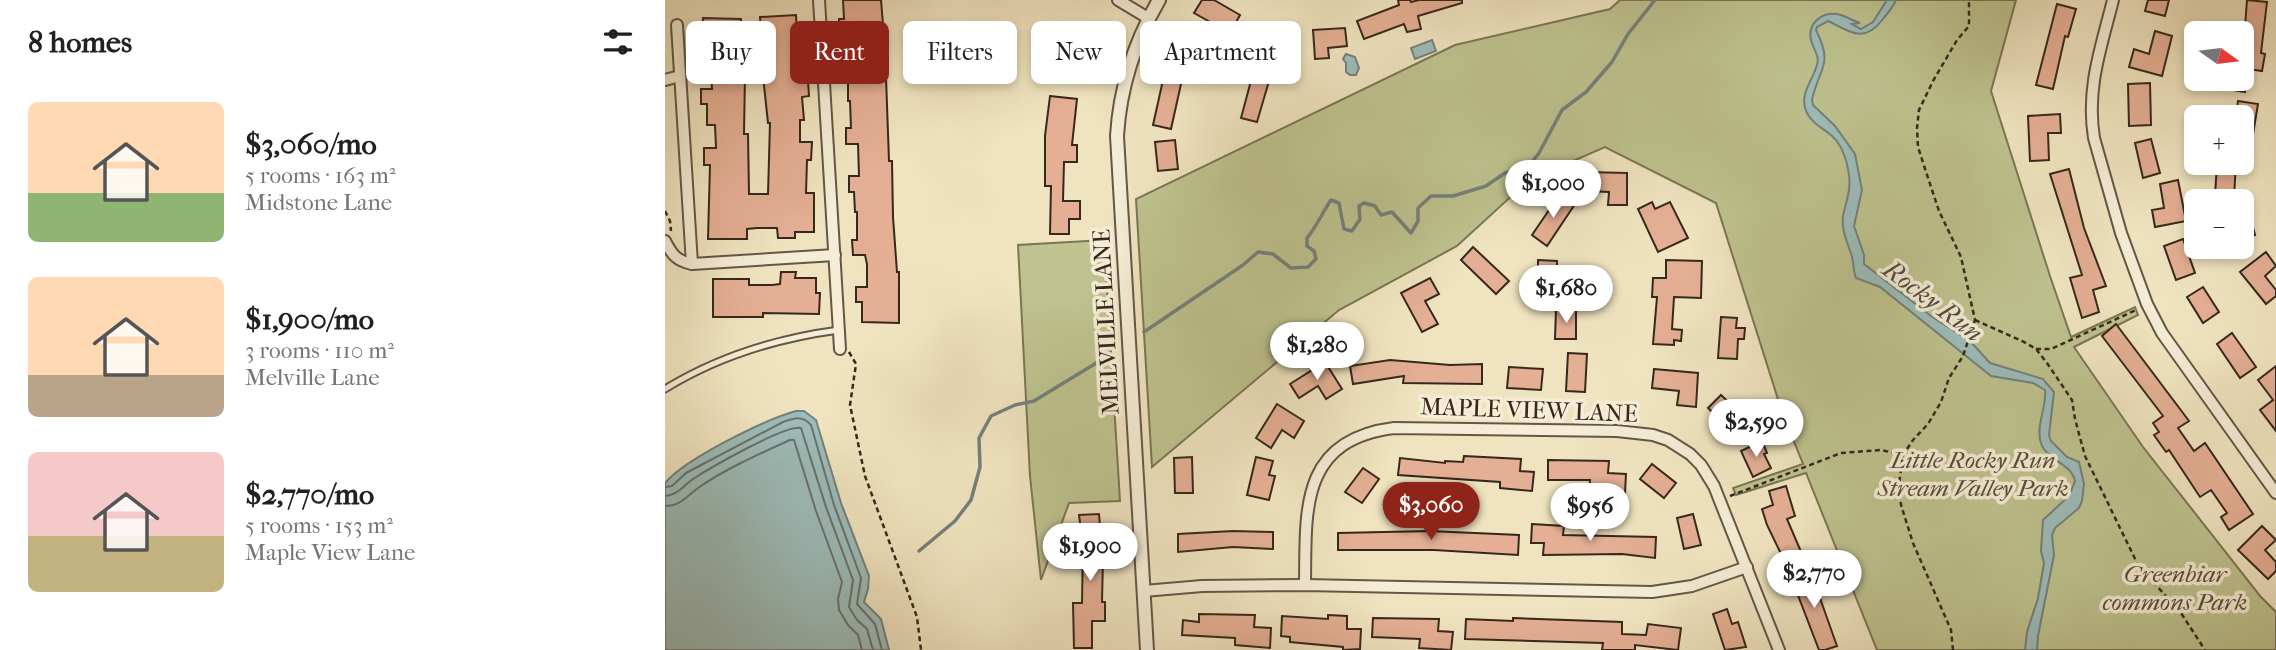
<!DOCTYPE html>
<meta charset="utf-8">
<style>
body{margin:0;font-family:"IM FELL French Canon",serif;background:#f6f6f6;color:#202124;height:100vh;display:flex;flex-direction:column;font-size:26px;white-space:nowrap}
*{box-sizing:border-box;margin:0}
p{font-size:23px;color:#757577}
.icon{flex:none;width:38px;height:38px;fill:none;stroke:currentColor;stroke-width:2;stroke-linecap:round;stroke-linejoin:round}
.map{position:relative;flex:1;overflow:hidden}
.side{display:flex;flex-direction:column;background:#fff;width:665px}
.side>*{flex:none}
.top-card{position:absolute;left:21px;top:21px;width:665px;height:63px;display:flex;gap:14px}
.needle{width:46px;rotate:104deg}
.buttons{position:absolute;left:1519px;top:21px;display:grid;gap:14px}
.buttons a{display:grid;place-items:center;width:70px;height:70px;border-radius:10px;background:#fff;box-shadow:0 4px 10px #0003;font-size:35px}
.price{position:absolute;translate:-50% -60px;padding:0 16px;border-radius:24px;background:#fff;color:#222;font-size:23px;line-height:46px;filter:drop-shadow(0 2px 4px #0008)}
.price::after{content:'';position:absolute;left:50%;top:42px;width:21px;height:16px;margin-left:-10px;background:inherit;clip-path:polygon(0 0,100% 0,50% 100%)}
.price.on{background:#8f2418;color:#fff}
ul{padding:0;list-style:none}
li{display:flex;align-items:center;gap:21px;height:175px;padding:0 28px}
li span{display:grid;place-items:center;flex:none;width:196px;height:140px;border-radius:10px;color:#555}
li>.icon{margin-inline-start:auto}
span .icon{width:84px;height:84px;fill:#fffc;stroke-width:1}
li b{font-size:30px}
h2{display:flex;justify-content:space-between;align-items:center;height:84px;padding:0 28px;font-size:30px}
.pill{padding:0 24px;border-radius:10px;background:#fff;box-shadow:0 4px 10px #0003;font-size:24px;line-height:63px}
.pill.on{background:#8f2418;color:#fff}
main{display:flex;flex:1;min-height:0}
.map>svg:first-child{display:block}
</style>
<main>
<section class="side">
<h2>8 homes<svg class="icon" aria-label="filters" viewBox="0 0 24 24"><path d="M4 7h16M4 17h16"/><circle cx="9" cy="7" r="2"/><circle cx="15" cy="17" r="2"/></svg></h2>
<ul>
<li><span style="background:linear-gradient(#ffd9b3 65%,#8fb573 0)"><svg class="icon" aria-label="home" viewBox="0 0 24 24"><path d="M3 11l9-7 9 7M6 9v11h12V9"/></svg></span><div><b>$3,060/mo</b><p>5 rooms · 163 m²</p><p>Midstone Lane</p></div></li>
<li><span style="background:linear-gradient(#ffd9b3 70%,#b9a48a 0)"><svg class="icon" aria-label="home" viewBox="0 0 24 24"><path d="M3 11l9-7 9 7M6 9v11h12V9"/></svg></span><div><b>$1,900/mo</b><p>3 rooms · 110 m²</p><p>Melville Lane</p></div></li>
<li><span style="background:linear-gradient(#f6c9c9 60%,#c2b280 0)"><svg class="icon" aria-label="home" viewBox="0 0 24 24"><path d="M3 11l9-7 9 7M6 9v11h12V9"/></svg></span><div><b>$2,770/mo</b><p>5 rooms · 153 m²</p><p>Maple View Lane</p></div></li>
</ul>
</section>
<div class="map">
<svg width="1611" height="650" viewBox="0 0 1611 650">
<rect width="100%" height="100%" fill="#f0e4c0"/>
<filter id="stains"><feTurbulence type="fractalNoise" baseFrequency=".00286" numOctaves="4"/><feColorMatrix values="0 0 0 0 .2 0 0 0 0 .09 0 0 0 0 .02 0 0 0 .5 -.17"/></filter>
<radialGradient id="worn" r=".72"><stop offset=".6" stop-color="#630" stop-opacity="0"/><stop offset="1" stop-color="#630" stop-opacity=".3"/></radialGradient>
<g fill="#bec38f" stroke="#7a7656" stroke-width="2">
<path d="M955 0H1351L1326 91 1385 276 1406 337 1470 307 1473 315 1409 347 1478 447 1596 597 1611 612V650H1212L1141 473 1071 495 1068 488 1138 464 1117 412 1051 203 940 147 864 180 792 246 674 310 487 467 471 199 790 45 945 9Z"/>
<path d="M439 240 455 501 404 503 376 580 365 476 353 245Z"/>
</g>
<g fill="#9dbdbb" stroke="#74817c" stroke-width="2">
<path d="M1222 0H1231C1228 7 1223 13 1218 19 1199 44 1186 32 1163 21L1152 27 1151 30C1169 66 1154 67 1147 100L1148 105 1170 126 1190 154 1197 190 1189 226 1199 255V264L1266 316 1306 342 1325 363 1378 379 1389 392 1384 435 1386 441 1402 457 1414 462 1419 484 1417 501 1414 508 1390 528 1387 535 1389 555 1373 636 1372 650H1360L1362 632 1373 598 1379 563 1376 551 1378 520 1404 496 1410 481C1406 463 1385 462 1377 446 1369 428 1382 408 1380 390L1368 383 1326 376 1215 287 1191 278C1188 271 1189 264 1187 257 1183 243 1176 231 1178 216 1181 201 1186 191 1184 175 1182 161 1177 145 1167 136 1158 128 1146 123 1141 111 1134 94 1148 80 1152 65 1155 56 1148 49 1146 40 1142 22 1159 10 1176 15 1182 17 1189 21 1195 23L1187 24 1196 29 1208 22Z"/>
<path d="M767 40 771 51 750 59 746 48Z"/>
<path d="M681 54 690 57 694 68 691 75H685L681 72V63L678 59Z"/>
<path d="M131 411H139L151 420 176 503 204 576 203 589 199 602 216 619 224 650H0V483C20 459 99 420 131 411Z"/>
</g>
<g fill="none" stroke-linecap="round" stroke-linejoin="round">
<g stroke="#6a726c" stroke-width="2">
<path d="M0 487 7 486 21 473 118 422C129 418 137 415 146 425L169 505 196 578 192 604 210 624 217 650"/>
<path d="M0 496C13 495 18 486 28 479 45 468 119 425 136 428L161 507 188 580 184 607 192 620 202 629 208 650"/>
<path d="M0 506C15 506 21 497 33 488 60 469 94 454 125 440H129L151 511 177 582 173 599 174 610 183 625 193 635 197 650"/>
</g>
<g stroke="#74817c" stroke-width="3.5">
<path d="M479 332 578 265 593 252 608 254 626 268 643 267 651 259 649 251 642 246V238C652 226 657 213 666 200L674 203 679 229 687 231 695 219 694 206 699 203 710 206 716 215 727 212 746 233 753 221V208L766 196H788L821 186 840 173 863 167 874 153 897 110 921 92 947 62 963 34 990 0"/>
<path d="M254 551 290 521 306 500 315 467 314 438 326 416 350 405 369 401 446 354"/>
</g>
</g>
<g fill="#e4af94" stroke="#37281d" stroke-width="2">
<path d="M178 0H216L220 49 224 161H227L228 217 232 272H234V323L197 322V302H191V287H202V264L200 255H188L187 240H192V212H190L189 192H184V176H194L193 144H181V128H186L185 101H183V80H178L177 65H187L186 32 174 33V19H179Z"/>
<path d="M537 0H549L575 15 565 33 529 13Z"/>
<path d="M733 0H745L746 2 754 0H797V3L753 16 756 29 742 32 739 24 699 39 692 21 734 5Z"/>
<path d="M1483 0H1504L1500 16 1480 11Z"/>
<path d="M1582 0 1602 2 1596 53 1600 54 1597 71 1577 68Z"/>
<path d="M1392 4 1411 9 1403 37 1400 36 1388 89 1371 85Z"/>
<path d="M131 15 132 36H140L141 51H130L132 82 143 81 144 96 137 97 139 120H135V142H147L146 160H142L141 193H149V232H130V238H113L112 228H92L82 229V239H43L45 165H39V148H51L50 125H42V104H36V89H47L45 57H33V42H37L38 18 76 19 75 74H80L79 134H83L84 194H103L105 123H103L98 76 95 17Z"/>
<path d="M596 24 614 28 611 39 629 43 625 62 590 54Z"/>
<path d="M680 28 682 46 663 48 664 58 650 59 648 30Z"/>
<path d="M396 29 428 31 426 49 413 48 412 74 393 73Z"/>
<path d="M1490 31 1507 36 1497 76 1464 67 1469 49 1484 54Z"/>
<path d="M517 34 534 41 529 52 535 54 530 65 525 63 516 84 506 129 488 125 498 80Z"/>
<path d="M587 77 604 81 592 122 576 118Z"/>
<path d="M1564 79H1582L1580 92 1562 89Z"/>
<path d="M1485 83 1486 125 1464 126 1463 84Z"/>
<path d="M385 96 412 99 407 145H412V162H399L398 201H415V219H404V234H385L386 186H380V136Z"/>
<path d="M1573 101 1593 104 1587 140 1585 169 1577 168V117H1571Z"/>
<path d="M1395 114 1396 133H1383L1384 160 1365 161 1363 116Z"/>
<path d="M1486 139 1495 173 1478 178 1470 143Z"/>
<path d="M510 140 513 169 493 171 490 142Z"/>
<path d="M1552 163H1571L1569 197 1550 196Z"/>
<path d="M1404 169 1419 228 1441 286 1428 290 1434 312 1417 318 1405 278 1417 275 1385 174Z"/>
<path d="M921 172 962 173V205H943L944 192 921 191Z"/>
<path d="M1513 180 1521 221 1490 227 1487 210 1499 208 1495 184Z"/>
<path d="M895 194 910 204 882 246 867 235Z"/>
<path d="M1580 197 1590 235 1577 238V198Z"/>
<path d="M987 202 990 209 1005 202 1023 238 993 252 973 209Z"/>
<path d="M1518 239 1530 273 1511 280 1499 246Z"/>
<path d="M808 247 844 281 831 294 796 260Z"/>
<path d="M1601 252 1611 266 1600 276 1611 290V296L1601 304 1575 272Z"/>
<path d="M873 260 892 261V294H873Z"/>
<path d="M1001 260 1037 261 1036 298 1009 297 1007 329 1017 330 1016 341 1009 340V345L988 344 992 297H987L988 278H1001Z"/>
<path d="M116 272H131L130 278H151V293H155L154 314 98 313V317H48V279H84V285H107L115 284Z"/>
<path d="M765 278 774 294 760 301 773 324 757 332 736 293Z"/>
<path d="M1538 287 1554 312 1538 323 1522 297Z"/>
<path d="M891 310H911V339H890Z"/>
<path d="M1056 317 1072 318 1071 328H1080L1079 339H1073L1072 359 1053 358Z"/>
<path d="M1451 324 1524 421 1513 428 1529 451 1540 443 1588 514 1564 530 1556 517 1562 513 1546 490 1535 497 1504 450 1501 452 1489 435 1494 432 1488 423 1498 416 1437 336Z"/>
<path d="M1567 333 1591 367 1575 378 1552 344Z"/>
<path d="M903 353 922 354 920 392 901 391Z"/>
<path d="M725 360 785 365 817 364V384L738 383 739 376 688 384 685 366Z"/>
<path d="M660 362 677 389 661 399 653 386 634 398 625 384Z"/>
<path d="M1611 366V431L1595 410 1608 400 1593 380Z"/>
<path d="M844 367 878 369 876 390 842 388Z"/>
<path d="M989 369 1033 373 1031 407 1012 405 1014 391 987 388Z"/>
<path d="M1056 395 1087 424 1074 438 1043 408Z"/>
<path d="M612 404 639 421 629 438 617 430 606 448 591 438Z"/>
<path d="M1097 441 1102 453 1099 454 1106 468 1088 477 1076 451Z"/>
<path d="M799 456 856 459 855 471 869 472 867 491 835 488V482L733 475 735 458 780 463V461L798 462Z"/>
<path d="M527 457 528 493H510L509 458Z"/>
<path d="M591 457 608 461 604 475 610 476 604 500 582 495Z"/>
<path d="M883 460 944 461 943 473 961 474 960 493 924 491 925 480H883Z"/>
<path d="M987 464 1011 483 999 498 975 479Z"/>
<path d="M698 468 714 479 697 503 680 492Z"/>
<path d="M1121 486 1130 516 1122 519 1137 554 1120 562 1102 525 1097 509 1108 505 1104 491Z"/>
<path d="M434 514 438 558 437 602H440V621H427V648H409L408 603H417L418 545 414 515Z"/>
<path d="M1028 514 1036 545 1019 549 1012 518Z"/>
<path d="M867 524 899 526 898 535 991 537 990 558 957 554 878 555 879 543H866Z"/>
<path d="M1597 526 1611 540 1600 550 1611 562V571L1603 579 1573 550Z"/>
<path d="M568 531 608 532V549L568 547 513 552V534Z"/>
<path d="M765 531 854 535 853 555 769 550H673V533Z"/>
<path d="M1145 570 1172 646 1160 650H1154L1126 577Z"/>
<path d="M1062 609 1067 624 1073 622 1081 647 1060 650 1048 614Z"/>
<path d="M534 614 590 615 589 627 606 628 605 648 570 645V638L517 635 518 620 534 622Z"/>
<path d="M663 615 682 616V629H696L695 649 678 650V647L625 642V637L616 636 617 616 663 619Z"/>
<path d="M708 618 774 619 773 631 788 632 786 650 754 648 755 639 707 637Z"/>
<path d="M848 618 957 622V634L981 635 983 624 1016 628 1013 650 970 645V650H937L938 643 800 639 801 619 848 621Z"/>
</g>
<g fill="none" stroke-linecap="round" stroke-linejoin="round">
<g stroke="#655746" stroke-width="9">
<path id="service" d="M0 389C52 357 114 338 174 330"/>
</g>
<g stroke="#655746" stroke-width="14">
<g id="minor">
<path d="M154 0 175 349"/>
<path d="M453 0 483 18"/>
<path d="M1448 0C1436 48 1421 88 1429 138L1456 233 1482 304 1497 333 1611 493"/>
<path d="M12 25 27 264"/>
<path d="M0 80 15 76"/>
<path d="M0 241C7 255 12 261 27 264L170 255"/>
<path d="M640 585C641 511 634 440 729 428L952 431 988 435 1003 440 1025 454 1036 465 1049 486 1114 650"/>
<path d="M479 591 537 586 640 585 987 592 1027 586 1082 567"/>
</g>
</g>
<g stroke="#655746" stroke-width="16">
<path id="tertiary" d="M482 650 452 136C455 86 469 43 494 0"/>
</g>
<g stroke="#37281d" stroke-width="2.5" stroke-dasharray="5 3.5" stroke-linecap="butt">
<path d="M0 211 5 221 6 231"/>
<path d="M1310 320 1359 342 1371 349 1382 363 1407 400 1410 419 1420 456 1474 567 1514 610 1540 650"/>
<path d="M1371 349H1386L1471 310"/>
<path d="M184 352 191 364 185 405 200 476 252 617 256 650"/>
<path d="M1065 496 1176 453 1216 450 1238 455"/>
<path d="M1288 650 1286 630 1248 543 1236 505 1234 484 1238 455 1248 440 1263 424 1276 402 1284 378 1298 356 1310 320 1296 257 1274 211 1264 181 1253 147 1252 128 1254 110 1268 81 1292 40 1304 26V0"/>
</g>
<use href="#service" stroke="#f5edd6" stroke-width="5"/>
<use href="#minor" stroke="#f5edd6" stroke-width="10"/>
<use href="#tertiary" stroke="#f5edd6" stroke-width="12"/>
</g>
<g text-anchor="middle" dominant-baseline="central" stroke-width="7" stroke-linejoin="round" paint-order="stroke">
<g font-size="24" fill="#37281d" stroke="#f5edd6">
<text transform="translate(441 322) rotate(-93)">MELVILLE LANE</text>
<text transform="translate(864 410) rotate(2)">MAPLE VIEW LANE</text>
</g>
<g font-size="24" font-style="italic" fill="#594f3a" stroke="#f5edd6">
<text x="1308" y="460">Little Rocky Run<tspan x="1308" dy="28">Stream Valley Park</tspan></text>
<text x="1510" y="574">Greenbiar<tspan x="1510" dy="28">commons Park</tspan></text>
</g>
<g font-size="26" font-style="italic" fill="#504d44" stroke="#f5edd6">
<text transform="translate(1268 301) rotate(37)">Rocky Run</text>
</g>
</g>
<rect width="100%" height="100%" filter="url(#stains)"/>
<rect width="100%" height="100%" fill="url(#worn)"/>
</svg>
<div class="buttons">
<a><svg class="needle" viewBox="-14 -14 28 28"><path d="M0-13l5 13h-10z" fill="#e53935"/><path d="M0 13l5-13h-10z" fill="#757577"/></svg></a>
<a>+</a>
<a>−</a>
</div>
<b class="price" style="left:888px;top:220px">$1,000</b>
<b class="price" style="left:901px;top:325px">$1,680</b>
<b class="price" style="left:652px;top:382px">$1,280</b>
<b class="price" style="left:1091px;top:459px">$2,590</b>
<b class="price on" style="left:766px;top:542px">$3,060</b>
<b class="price" style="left:925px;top:543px">$956</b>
<b class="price" style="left:425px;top:583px">$1,900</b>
<b class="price" style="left:1149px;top:610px">$2,770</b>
<div class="top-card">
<a class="pill">Buy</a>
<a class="pill on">Rent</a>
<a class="pill">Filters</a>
<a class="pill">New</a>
<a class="pill">Apartment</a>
</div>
</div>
</main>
